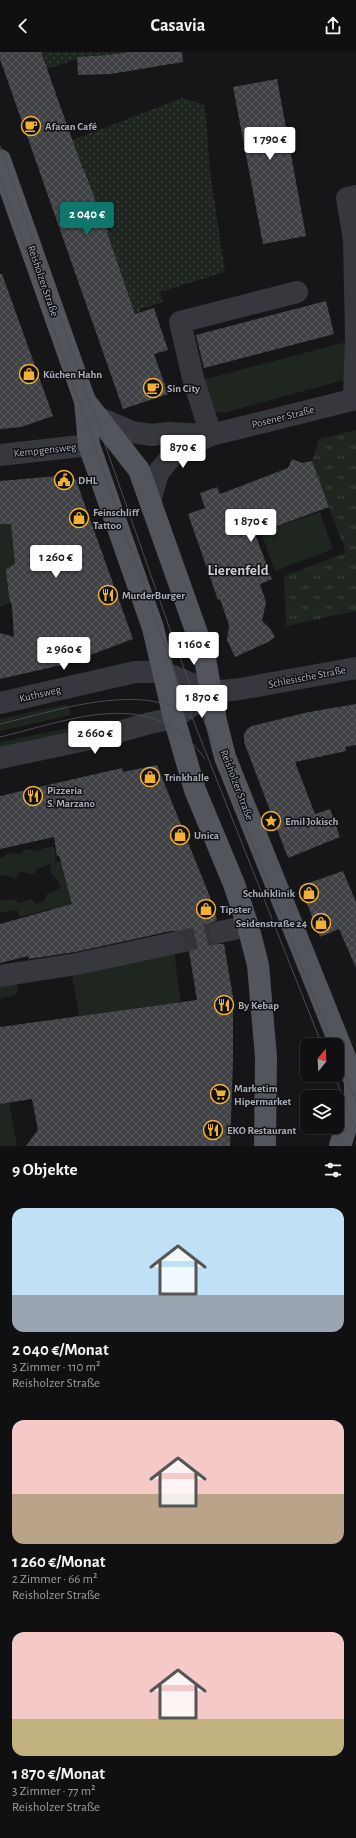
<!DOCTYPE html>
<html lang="de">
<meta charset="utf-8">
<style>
body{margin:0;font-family:"Alegreya Sans",sans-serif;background:#19191b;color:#f1f3f6;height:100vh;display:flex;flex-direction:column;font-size:15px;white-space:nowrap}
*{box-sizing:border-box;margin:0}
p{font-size:13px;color:#9c9d9f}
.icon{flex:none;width:22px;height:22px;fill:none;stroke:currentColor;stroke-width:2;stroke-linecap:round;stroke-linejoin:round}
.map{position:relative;height:1094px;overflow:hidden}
.sheet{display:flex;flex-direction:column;background:#101012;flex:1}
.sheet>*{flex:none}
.needle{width:26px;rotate:18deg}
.fabs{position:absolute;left:300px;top:986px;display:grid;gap:8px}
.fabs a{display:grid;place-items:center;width:44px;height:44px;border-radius:8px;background:#101012;box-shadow:0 1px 3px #0004,0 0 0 1px #303032;font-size:20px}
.price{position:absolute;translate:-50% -34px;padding:0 9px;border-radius:4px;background:#fff;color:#222;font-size:13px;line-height:26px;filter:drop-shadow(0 1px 2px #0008)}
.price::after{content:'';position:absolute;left:50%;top:24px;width:12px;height:9px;margin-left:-6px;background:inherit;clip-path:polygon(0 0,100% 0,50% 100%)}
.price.on{background:#0f766e;color:#fff}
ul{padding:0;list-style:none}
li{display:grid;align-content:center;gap:8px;height:212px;padding:0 12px}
li span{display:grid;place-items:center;height:124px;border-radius:12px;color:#555}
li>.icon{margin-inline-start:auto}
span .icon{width:72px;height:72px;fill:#fffc;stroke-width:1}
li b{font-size:17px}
h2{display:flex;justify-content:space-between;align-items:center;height:48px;padding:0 12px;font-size:17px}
header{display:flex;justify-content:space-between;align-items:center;height:52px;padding:0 12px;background:#101012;font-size:18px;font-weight:600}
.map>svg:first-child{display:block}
</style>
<header><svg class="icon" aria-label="back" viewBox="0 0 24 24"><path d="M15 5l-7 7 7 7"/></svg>Casavia<svg class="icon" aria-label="share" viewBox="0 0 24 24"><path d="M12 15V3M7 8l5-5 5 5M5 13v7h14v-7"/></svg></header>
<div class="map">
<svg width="356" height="1094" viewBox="0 0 356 1094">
<defs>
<pattern id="park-tufts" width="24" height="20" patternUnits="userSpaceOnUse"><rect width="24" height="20" fill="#1e261f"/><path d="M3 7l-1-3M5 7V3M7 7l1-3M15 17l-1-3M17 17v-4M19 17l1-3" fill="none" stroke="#3c433d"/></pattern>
<pattern id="garden-dots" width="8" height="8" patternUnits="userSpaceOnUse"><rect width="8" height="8" fill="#1e261f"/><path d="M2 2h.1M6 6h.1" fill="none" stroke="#3c433d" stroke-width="1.8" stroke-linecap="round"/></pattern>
<pattern id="building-cross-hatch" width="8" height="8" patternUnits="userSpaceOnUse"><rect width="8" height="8" fill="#404145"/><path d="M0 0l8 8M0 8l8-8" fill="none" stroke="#595a5e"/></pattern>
</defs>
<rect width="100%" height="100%" fill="#161618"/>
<g fill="#1e261f">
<path d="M346 290 344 328 223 361 215 360 208 356 198 329Z"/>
<path d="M320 460 333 497 275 519 261 480Z"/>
<path d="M0 472H17L13 493 18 547 0 555Z"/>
<path d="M67 652 71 663 0 679V667Z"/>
<path d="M113 667 114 671 0 697V690Z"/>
<path d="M53 794 55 797V809L62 810 74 853 50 859 49 857 20 865 17 858 0 861V848L2 849 13 847 20 851 31 847 36 852 44 849 47 842 56 839 61 835 58 829 50 820 51 812 38 817 33 822C27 823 24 819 19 819L16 827 11 826 8 823 0 824V806H3L8 801 20 802C26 797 27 796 34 799Z"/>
<path d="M175 899 176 916 181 950 79 964 72 924Z"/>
<path d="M12 931 18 933 17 942 0 947V934Z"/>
<path d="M9 1051 17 1094H0V1052Z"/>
</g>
<path fill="url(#park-tufts)" d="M356 378V559L286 574 284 524 346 501 312 409 319 387Z"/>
<g fill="url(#garden-dots)">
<path d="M41 0H129L108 3 77 5V7L47 17Z"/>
<path d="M182 46 205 53 210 119 225 220 160 240 163 250 140 257V260L135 261 107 180 108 179 102 161H100L84 114 79 116 70 89Z"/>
</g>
<g fill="url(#building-cross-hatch)">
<path d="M0 0H41L82 115 84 117 100 161H102L108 180H107L135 262 154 256 168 298 154 302 168 342 123 357 0 7Z"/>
<path d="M129 0H182L183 10 111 22 78 23 77 5 108 3Z"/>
<path d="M277 27 306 184 263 192 233 35Z"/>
<path d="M0 222H2L53 364 21 375 0 377Z"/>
<path d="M326 249 334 282 204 316 196 283Z"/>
<path d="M292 407 302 411 312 409 329 455 255 482 272 527 260 532 266 550 262 569 270 576 275 585 268 590 235 605 227 588 229 573 220 547 218 548 188 462 205 456 200 441 217 435 220 442 288 416Z"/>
<path d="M69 423 76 428 133 587 66 612 0 627V581L14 585 12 555 9 544 6 517 15 512 11 472H0V429Z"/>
<path d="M356 652V693L345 695 346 699 295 710 315 762 330 757 340 785 288 806 244 690V682L248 676 252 674 309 660Z"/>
<path d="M157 713 210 845 217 868 211 871 208 876V883L210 888 216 892H224L233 945V1009L230 1094H26L38 1078 32 1047 0 1052V975L197 948 189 899 181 901 186 895V888L183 882 177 879H171L75 900 29 907 28 904 0 911V872L72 852 59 803 57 804 54 785 0 797V744L122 716 123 720Z"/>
<path d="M343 819 356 850V916L339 877 320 885 300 834Z"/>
</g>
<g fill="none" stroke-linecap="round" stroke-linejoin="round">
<path stroke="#333438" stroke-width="22" stroke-dasharray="22 11" stroke-linecap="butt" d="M174 891 220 880"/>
<g stroke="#37383d" stroke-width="22">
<path d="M354 347 356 283 354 188 347 146 356 144"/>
<path d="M99 366 132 380 152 383 168 381 207 383"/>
<path d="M211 383 193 326 180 270 297 240"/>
<path d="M0 403 89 393"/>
<path d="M150 449 158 421 175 400 211 383 356 347"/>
<path d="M0 651 135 620H163L211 640"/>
<path d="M0 706 104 684 150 671 174 666 211 640 240 637 356 616"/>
<path d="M220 880 248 874"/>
<path d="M0 924 77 912 174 891"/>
</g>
<g stroke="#53555c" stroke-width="22">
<path d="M0 108 85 349 89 393 153 576 174 666 195 738 234 832 248 874 258 913 266 1005 265 1094"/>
<path d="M85 349 139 418 204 601 216 669 225 705 355 1030V1048L340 1094"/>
</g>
<g stroke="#4a4c52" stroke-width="1">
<path d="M0 94 180 606 219 708"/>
<path d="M0 125 176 625 322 993"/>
<path d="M0 672C53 660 147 626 192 667"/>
<path d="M0 685C72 668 153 632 205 707"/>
<path d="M217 703 333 993"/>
<path d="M337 1002 356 1050"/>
<path d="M334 1023 356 1077"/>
</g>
</g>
<defs>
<g id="cafe-ring" transform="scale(1)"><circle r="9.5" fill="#111113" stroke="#f2b134" stroke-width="1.5"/><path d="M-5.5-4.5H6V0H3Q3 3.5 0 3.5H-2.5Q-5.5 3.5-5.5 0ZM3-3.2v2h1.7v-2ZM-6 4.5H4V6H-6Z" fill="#f2b134"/></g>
<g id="shop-ring" transform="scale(1)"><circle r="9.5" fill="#111113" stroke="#f2b134" stroke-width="1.5"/><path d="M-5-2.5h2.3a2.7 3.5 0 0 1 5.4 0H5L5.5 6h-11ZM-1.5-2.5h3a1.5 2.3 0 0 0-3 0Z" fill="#f2b134"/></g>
<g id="civic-ring" transform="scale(1)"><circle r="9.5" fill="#111113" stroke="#f2b134" stroke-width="1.5"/><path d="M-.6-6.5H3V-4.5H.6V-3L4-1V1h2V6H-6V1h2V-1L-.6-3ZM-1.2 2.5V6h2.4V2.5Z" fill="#f2b134"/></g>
<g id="restaurant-ring" transform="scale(1)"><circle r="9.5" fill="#111113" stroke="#f2b134" stroke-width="1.5"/><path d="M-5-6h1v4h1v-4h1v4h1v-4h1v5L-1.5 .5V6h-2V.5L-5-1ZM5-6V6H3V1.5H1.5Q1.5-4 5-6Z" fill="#f2b134"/></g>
<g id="sight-ring" transform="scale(1)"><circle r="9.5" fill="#111113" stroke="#f2b134" stroke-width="1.5"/><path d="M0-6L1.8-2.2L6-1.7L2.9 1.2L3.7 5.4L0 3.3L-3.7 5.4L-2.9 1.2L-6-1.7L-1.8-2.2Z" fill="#f2b134"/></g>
<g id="supermarket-ring" transform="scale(1)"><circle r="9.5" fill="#111113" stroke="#f2b134" stroke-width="1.5"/><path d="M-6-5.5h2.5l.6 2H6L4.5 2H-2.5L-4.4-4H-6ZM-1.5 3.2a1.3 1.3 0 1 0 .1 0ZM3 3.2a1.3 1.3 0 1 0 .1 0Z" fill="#f2b134"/></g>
</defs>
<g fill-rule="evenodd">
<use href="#cafe-ring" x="31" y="74"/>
<use href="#shop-ring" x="29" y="322"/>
<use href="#cafe-ring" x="153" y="336"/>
<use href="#civic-ring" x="64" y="428"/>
<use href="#shop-ring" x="79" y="466"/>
<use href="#restaurant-ring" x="108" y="543"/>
<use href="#shop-ring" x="150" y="725"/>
<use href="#restaurant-ring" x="33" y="744"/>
<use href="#sight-ring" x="271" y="769"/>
<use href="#shop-ring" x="180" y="783"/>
<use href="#shop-ring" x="309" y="841"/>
<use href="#shop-ring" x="206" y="857"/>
<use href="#shop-ring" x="321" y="871"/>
<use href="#restaurant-ring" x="224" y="953"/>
<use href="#supermarket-ring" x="220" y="1042"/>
<use href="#restaurant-ring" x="213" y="1078"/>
</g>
<g text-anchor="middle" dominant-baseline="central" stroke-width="3" stroke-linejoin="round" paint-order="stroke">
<g font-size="11" font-weight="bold" fill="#a8adb8" stroke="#111113" text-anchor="start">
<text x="45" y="74">Afacan Café</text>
<text x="43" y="322">Küchen Hahn</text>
<text x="167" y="336">Sin City</text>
<text x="78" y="428">DHL</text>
<text x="93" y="460">Feinschliff<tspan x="93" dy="13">Tattoo</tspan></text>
<text x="122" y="543">MurderBurger</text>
<text x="164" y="725">Trinkhalle</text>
<text x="47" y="738">Pizzeria<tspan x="47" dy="13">S. Marzano</tspan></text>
<text x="285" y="769">Emil Jokisch</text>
<text x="194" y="783">Unica</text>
<text x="295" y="841" text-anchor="end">Schuhklinik</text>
<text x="220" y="857">Tipster</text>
<text x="307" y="871" text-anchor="end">Seidenstraße 24</text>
<text x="238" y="953">By Kebap</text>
<text x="234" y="1036">Marketim<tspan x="234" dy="13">Hipermarket</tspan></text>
<text x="227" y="1078">EKO Restaurant</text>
</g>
<g font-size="11" fill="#a8adb8" stroke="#111113">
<text transform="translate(43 229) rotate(71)">Reisholzer Straße</text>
<text transform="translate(283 365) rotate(-14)">Posener Straße</text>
<text transform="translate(45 398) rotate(-6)">Kempgensweg</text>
<text transform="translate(307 625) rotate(-11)">Schlesische Straße</text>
<text transform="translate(40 642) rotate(-13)">Kuthsweg</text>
<text transform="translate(237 733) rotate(69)">Reisholzer Straße</text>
</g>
<g font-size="15" font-weight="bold" fill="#c9ccd4" stroke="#111113">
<text x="238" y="518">Lierenfeld</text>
</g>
</g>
</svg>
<div class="fabs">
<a><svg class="needle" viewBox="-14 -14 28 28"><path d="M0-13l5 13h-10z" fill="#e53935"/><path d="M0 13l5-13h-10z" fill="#9c9d9f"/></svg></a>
<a><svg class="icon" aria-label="layers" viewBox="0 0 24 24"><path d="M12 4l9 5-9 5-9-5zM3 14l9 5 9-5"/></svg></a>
</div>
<b class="price" style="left:270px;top:109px">1 790 €</b>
<b class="price on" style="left:87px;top:184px">2 040 €</b>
<b class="price" style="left:183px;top:417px">870 €</b>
<b class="price" style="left:251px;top:491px">1 870 €</b>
<b class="price" style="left:56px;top:527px">1 260 €</b>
<b class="price" style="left:194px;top:614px">1 160 €</b>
<b class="price" style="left:64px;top:619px">2 960 €</b>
<b class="price" style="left:202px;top:667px">1 870 €</b>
<b class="price" style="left:95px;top:703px">2 660 €</b>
</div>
<section class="sheet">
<h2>9 Objekte<svg class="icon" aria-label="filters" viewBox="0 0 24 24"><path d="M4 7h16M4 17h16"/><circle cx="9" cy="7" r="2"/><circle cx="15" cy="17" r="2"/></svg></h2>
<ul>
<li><span style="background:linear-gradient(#bfe0f5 70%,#9aa5b1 0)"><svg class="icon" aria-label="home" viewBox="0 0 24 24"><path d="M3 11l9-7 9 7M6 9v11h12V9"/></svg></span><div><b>2 040 €/Monat</b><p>3 Zimmer · 110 m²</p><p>Reisholzer Straße</p></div></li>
<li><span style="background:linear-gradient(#f6c9c9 60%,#b9a48a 0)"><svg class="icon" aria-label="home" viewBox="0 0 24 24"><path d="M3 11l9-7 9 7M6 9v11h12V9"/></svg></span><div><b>1 260 €/Monat</b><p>2 Zimmer · 66 m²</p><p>Reisholzer Straße</p></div></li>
<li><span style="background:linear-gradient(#f6c9c9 70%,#c2b280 0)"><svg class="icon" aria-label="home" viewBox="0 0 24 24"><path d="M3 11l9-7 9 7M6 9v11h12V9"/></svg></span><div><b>1 870 €/Monat</b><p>3 Zimmer · 77 m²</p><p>Reisholzer Straße</p></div></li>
</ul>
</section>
